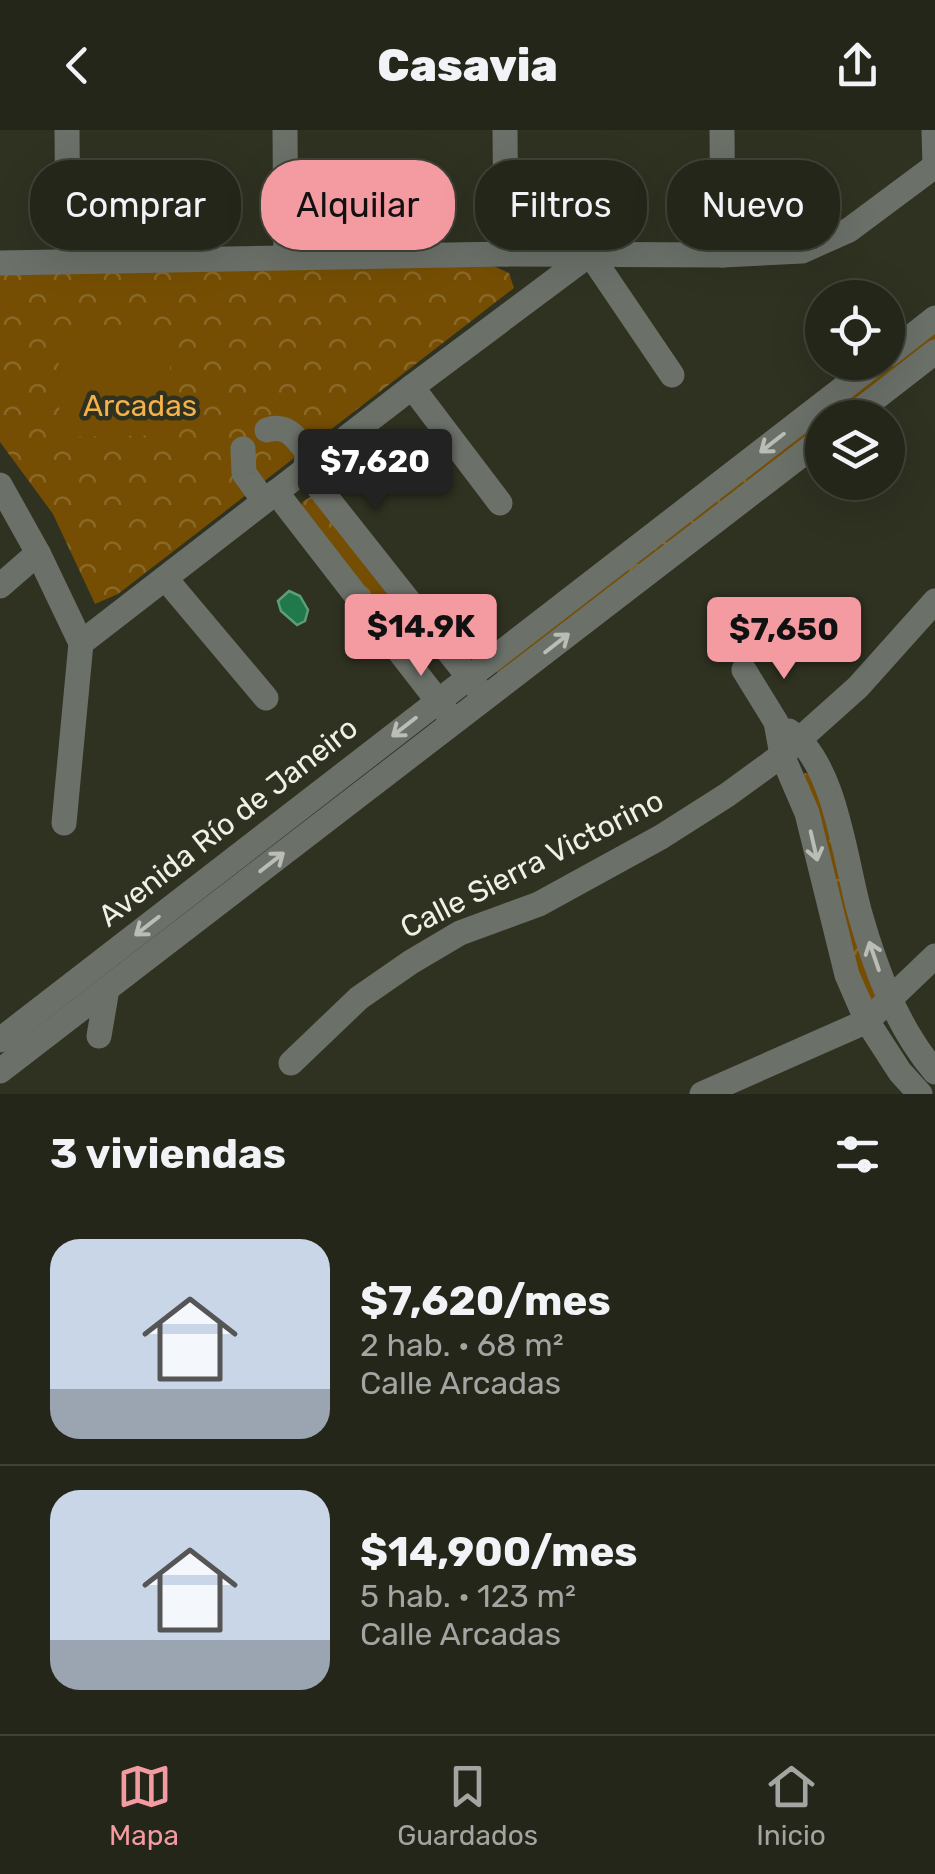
<!DOCTYPE html>
<html lang="es">
<meta charset="utf-8">
<style>
body{margin:0;font-family:Rubik,sans-serif;background:#2b2e22;color:#f1f3f6;height:100vh;display:flex;flex-direction:column;font-size:38px;white-space:nowrap}
*{box-sizing:border-box;margin:0}
p{font-size:32px;color:#a3a5a2}
.icon{flex:none;width:55px;height:55px;fill:none;stroke:currentColor;stroke-width:2;stroke-linecap:round;stroke-linejoin:round}
.map{position:relative;height:964px;overflow:hidden}
.drawer{display:flex;flex-direction:column;background:#232619;flex:1}
.drawer>*{flex:none}
.top-card{position:absolute;left:30px;top:30px;width:875px;height:90px;display:flex;gap:20px}
.tools{position:absolute;left:805px;top:150px;display:grid;gap:20px}
.tools a{display:grid;place-items:center;width:100px;height:100px;border-radius:50%;background:#232619;box-shadow:0 10px 40px #0002,0 0 0 2px #404338;font-size:50px}
.price{position:absolute;translate:-50% -85px;padding:0 22px;border-radius:10px;background:#f49aa1;color:#111;font-size:32px;line-height:65px;filter:drop-shadow(0 2px 5px #0008)}
.price::after{content:'';position:absolute;left:50%;top:60px;width:30px;height:22px;margin-left:-15px;background:inherit;clip-path:polygon(0 0,100% 0,50% 100%)}
.price.selected{background:#222;color:#fff}
ul{padding:0;list-style:none}
li{display:flex;align-items:center;gap:30px;height:250px;padding:0 50px}
li+li{border-top:2px solid #404338}
li span{display:grid;place-items:center;flex:none;width:280px;height:200px;border-radius:30px;color:#555}
li>.icon{margin-inline-start:auto}
span .icon{width:120px;height:120px;fill:#fffc;stroke-width:1}
li b{font-size:42px}
h2{display:flex;justify-content:space-between;align-items:center;height:120px;padding:0 50px;font-size:42px}
.pill{padding:0 35px;border-radius:40px;background:#232619;box-shadow:0 10px 40px #0002,0 0 0 2px #404338;font-size:35px;line-height:90px}
.pill.selected{background:#f49aa1;color:#111}
header{display:flex;justify-content:space-between;align-items:center;height:130px;padding:0 50px;background:#232619;font-size:45px;font-weight:800}
.dock{display:flex;justify-content:space-around;align-items:center;height:140px;border-top:2px solid #404338;background:#232619;font-size:28px;color:#a3a5a2}
.dock a{display:grid;justify-items:center;gap:5px}
.dock .selected{color:#f49aa1}
.map>svg:first-child{display:block}
</style>
<header><svg class="icon" aria-label="back" viewBox="0 0 24 24"><path d="M15 5l-7 7 7 7"/></svg>Casavia<svg class="icon" aria-label="share" viewBox="0 0 24 24"><path d="M12 15V3M7 8l5-5 5 5M5 13v7h14v-7"/></svg></header>
<div class="map">
<svg width="935" height="964" viewBox="0 0 935 964">
<defs>
<pattern id="park-crowns" width="20" height="18" patternUnits="userSpaceOnUse" patternTransform="scale(2.5)"><rect width="20" height="18" fill="#754e03"/><path d="M2 6a3 3 0 1 1 6 0M12 15a3 3 0 1 1 6 0" fill="none" stroke="#896828"/></pattern>
</defs>
<rect width="100%" height="100%" fill="#2f3221"/>
<g fill="url(#park-crowns)">
<path d="M489 134 509 143 514 158 118 464 95 474 53 384 0 312V144Z"/>
<path d="M935 197V212L837 287 822 288V298L500 546 494 539Z"/>
<path d="M317 363 408 482 397 491 386 486 301 383 302 372Z"/>
<path d="M805 643 817 645 884 866 871 874 854 835 800 651Z"/>
</g>
<path fill="#754e03" d="M169 200 172 305 60 307 58 203Z"/>
<path fill="#1f794a" stroke="#5d9d79" stroke-width="2.5" d="M289 461 300 466 308 480 305 491 297 495 281 481 278 471Z"/>
<g fill="none" stroke-linecap="round" stroke-linejoin="round">
<g stroke="#6b7069" stroke-width="25">
<path d="M67 0 68 130"/>
<path d="M285 0 286 127"/>
<path d="M505 0 506 124"/>
<path d="M722 0 723 125"/>
<path d="M934 0 935 36"/>
<path d="M590 124 672 245"/>
<path d="M0 133 506 124 723 125 802 121 849 100 935 36"/>
<path d="M888 225 935 188"/>
<path d="M412 257 500 373"/>
<path d="M850 288 935 222"/>
<path d="M267 300C287 293 297 309 308 323L305 340 479 560"/>
<path d="M243 319 244 343 264 371"/>
<path d="M0 355 38 423 81 513"/>
<path d="M276 362 448 584"/>
<path d="M165 448 266 568"/>
<path d="M0 456 38 423"/>
<path d="M81 513 412 257 590 124"/>
<path d="M744 540 776 592 782 625 807 683 847 845 867 891 900 942 920 964"/>
<path d="M789 601C836 633 845 731 860 784 876 840 897 897 935 942"/>
<path d="M64 693 81 513"/>
<path d="M99 906 107 859"/>
<path d="M0 910 877 232"/>
<path d="M291 933 359 868 411 832 460 803 539 774 661 707 727 665 782 625 858 557 935 471"/>
<path d="M0 941 822 309"/>
<path d="M702 964 867 891 935 826"/>
</g>
</g>
<defs><path id="oneway-shaft" d="M-6 0H5M1.5-3L5.5 0L1.5 3" fill="none" stroke-width="1.6" stroke-linecap="round" stroke-linejoin="round" transform="scale(2.5)"/></defs>
<g stroke="#babdb5">
<use href="#oneway-shaft" transform="translate(772 313) rotate(142)"/>
<use href="#oneway-shaft" transform="translate(557 513) rotate(-38)"/>
<use href="#oneway-shaft" transform="translate(404 597) rotate(142)"/>
<use href="#oneway-shaft" transform="translate(814 716) rotate(77)"/>
<use href="#oneway-shaft" transform="translate(272 732) rotate(-38)"/>
<use href="#oneway-shaft" transform="translate(147 796) rotate(142)"/>
<use href="#oneway-shaft" transform="translate(874 826) rotate(-109)"/>
</g>
<g text-anchor="middle" dominant-baseline="central" stroke-width="9" stroke-linejoin="round" paint-order="stroke">
<g font-size="30" fill="#f5b248" stroke="#2f3221">
<text x="140" y="276">Arcadas</text>
</g>
<g font-size="30" fill="#eff1e7" stroke="#2f3221">
<text transform="translate(228 692) rotate(-38)">Avenida Río de Janeiro</text>
<text transform="translate(532 734) rotate(-27)">Calle Sierra Victorino</text>
</g>
</g>
</svg>
<div class="tools">
<a><svg class="icon" aria-label="locate" viewBox="0 0 24 24"><circle cx="12" cy="12" r="6"/><path d="M12 2v4M12 18v4M2 12h4M18 12h4"/></svg></a>
<a><svg class="icon" aria-label="layers" viewBox="0 0 24 24"><path d="M12 4l9 5-9 5-9-5zM3 14l9 5 9-5"/></svg></a>
</div>
<b class="price selected" style="left:375px;top:384px">$7,620</b>
<b class="price" style="left:421px;top:549px">$14.9K</b>
<b class="price" style="left:784px;top:552px">$7,650</b>
<div class="top-card">
<a class="pill">Comprar</a>
<a class="pill selected">Alquilar</a>
<a class="pill">Filtros</a>
<a class="pill">Nuevo</a>
</div>
</div>
<section class="drawer">
<h2>3 viviendas<svg class="icon" aria-label="filters" viewBox="0 0 24 24"><path d="M4 7h16M4 17h16"/><circle cx="9" cy="7" r="2"/><circle cx="15" cy="17" r="2"/></svg></h2>
<ul>
<li><span style="background:linear-gradient(#c9d6e8 75%,#9aa5b1 0)"><svg class="icon" aria-label="home" viewBox="0 0 24 24"><path d="M3 11l9-7 9 7M6 9v11h12V9"/></svg></span><div><b>$7,620/mes</b><p>2 hab. · 68 m²</p><p>Calle Arcadas</p></div></li>
<li><span style="background:linear-gradient(#c9d6e8 75%,#9aa5b1 0)"><svg class="icon" aria-label="home" viewBox="0 0 24 24"><path d="M3 11l9-7 9 7M6 9v11h12V9"/></svg></span><div><b>$14,900/mes</b><p>5 hab. · 123 m²</p><p>Calle Arcadas</p></div></li>
</ul>
</section>
<nav class="dock">
<a class="selected"><svg class="icon" aria-label="map" viewBox="0 0 24 24"><path d="M3 6l6-2 6 2 6-2v14l-6 2-6-2-6 2zM9 4v14M15 6v14"/></svg>Mapa</a>
<a><svg class="icon" aria-label="saved" viewBox="0 0 24 24"><path d="M7 4h10v16l-5-4-5 4z"/></svg>Guardados</a>
<a><svg class="icon" aria-label="home" viewBox="0 0 24 24"><path d="M3 11l9-7 9 7M6 9v11h12V9"/></svg>Inicio</a>
</nav>
